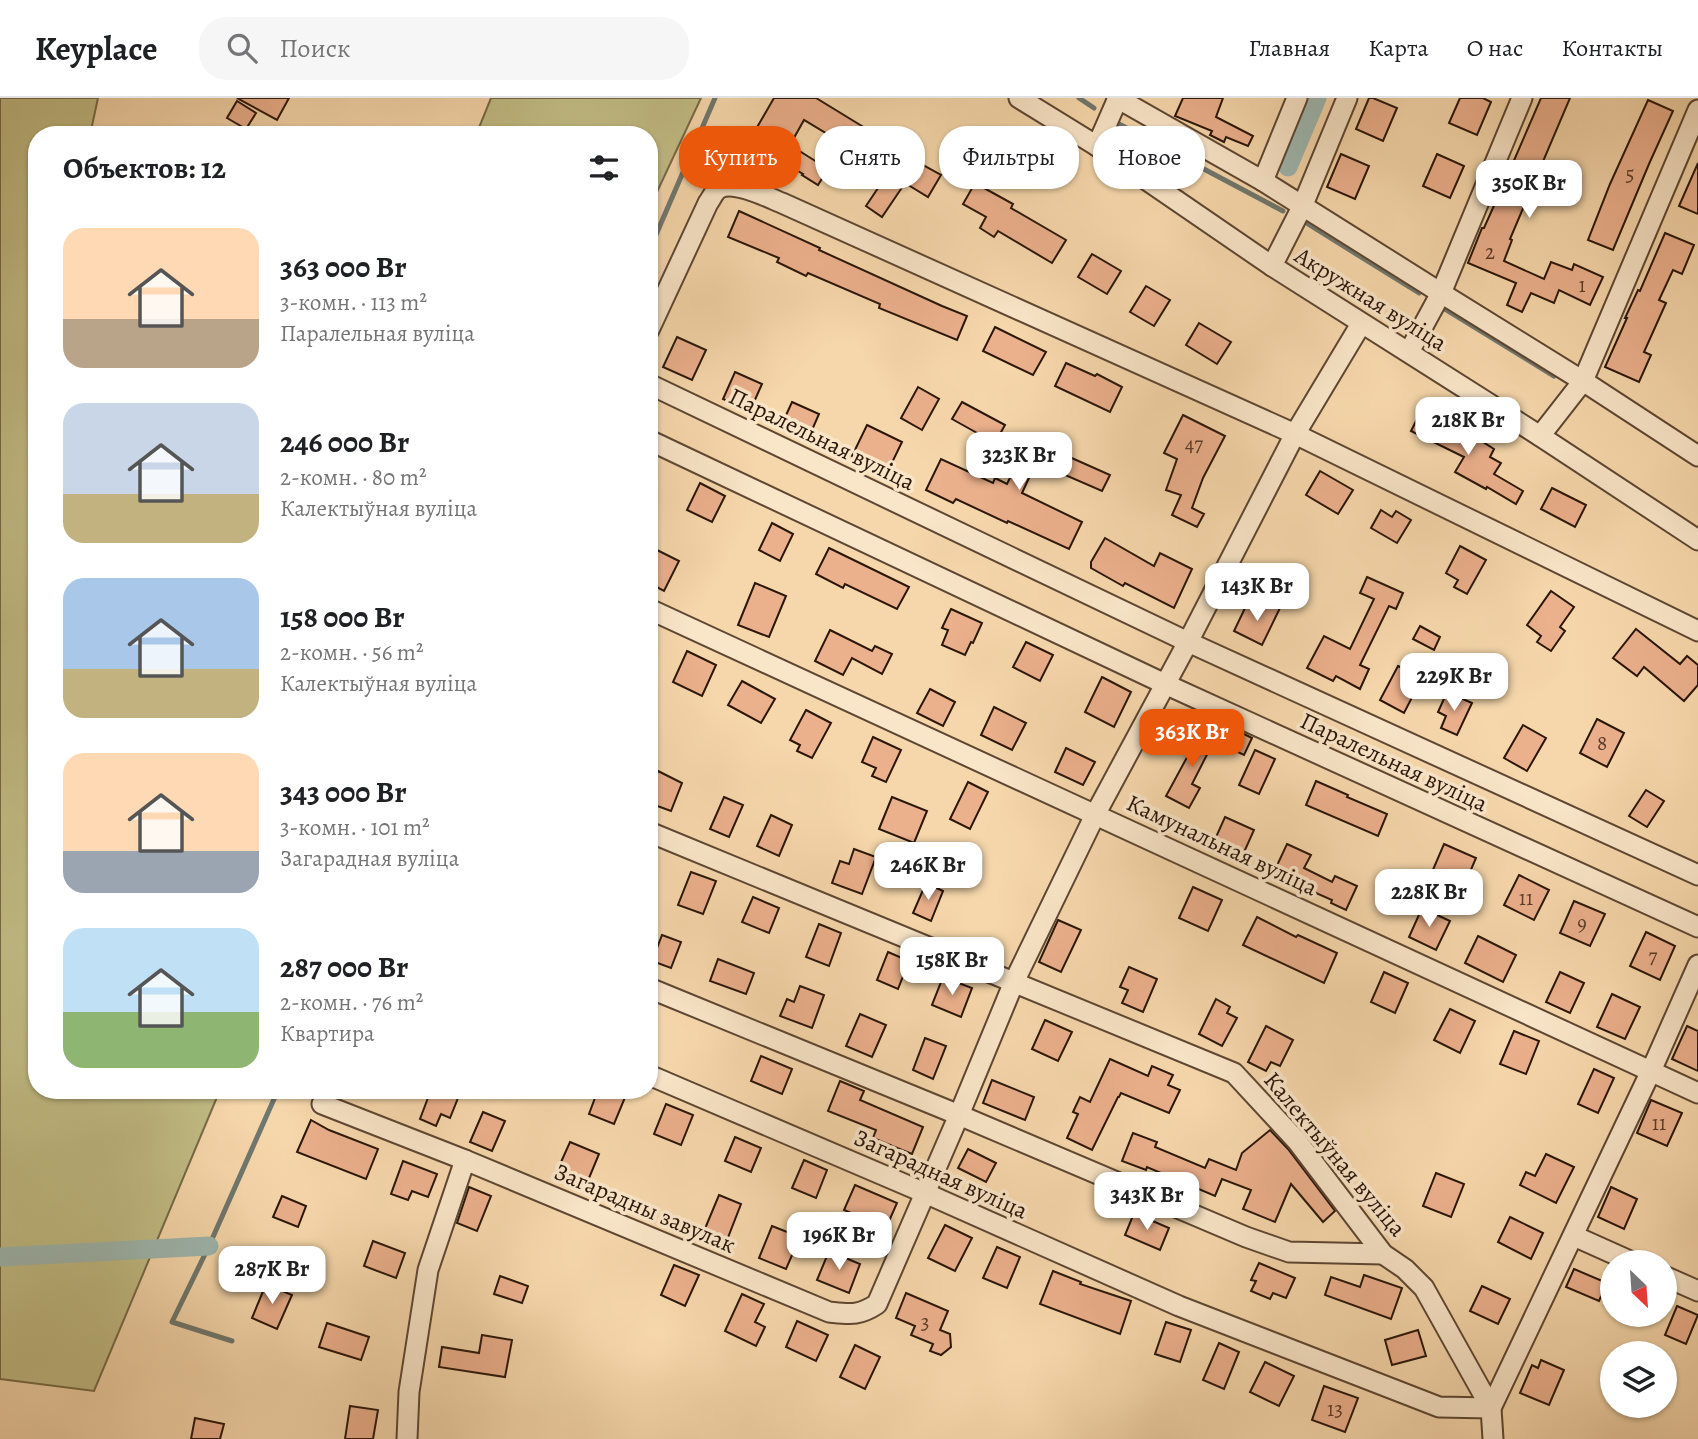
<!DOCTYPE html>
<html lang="ru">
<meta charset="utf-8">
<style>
body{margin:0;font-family:Alegreya,serif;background:#f6f6f6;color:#202124;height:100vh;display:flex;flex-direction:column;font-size:26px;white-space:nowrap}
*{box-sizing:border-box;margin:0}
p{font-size:23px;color:#757577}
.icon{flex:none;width:38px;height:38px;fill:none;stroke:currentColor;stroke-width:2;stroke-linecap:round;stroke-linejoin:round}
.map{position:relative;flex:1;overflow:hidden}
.side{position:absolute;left:28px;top:28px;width:630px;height:973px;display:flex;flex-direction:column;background:#fff;border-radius:28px;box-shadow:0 2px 5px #0004}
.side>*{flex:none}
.banner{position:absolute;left:679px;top:28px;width:665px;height:63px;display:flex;gap:14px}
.needle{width:46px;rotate:155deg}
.fabs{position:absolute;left:1600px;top:1152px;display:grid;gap:14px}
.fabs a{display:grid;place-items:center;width:77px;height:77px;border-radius:50%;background:#fff;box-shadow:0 2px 5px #0004;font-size:35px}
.price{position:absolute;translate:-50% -60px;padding:0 16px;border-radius:14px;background:#fff;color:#222;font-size:23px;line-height:46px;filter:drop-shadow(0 2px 4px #0008)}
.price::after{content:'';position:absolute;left:50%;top:42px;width:21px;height:16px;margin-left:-10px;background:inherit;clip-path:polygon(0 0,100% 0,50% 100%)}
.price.selected{background:#ea580c;color:#fff}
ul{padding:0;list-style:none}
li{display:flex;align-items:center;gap:21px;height:175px;padding:0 35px}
li span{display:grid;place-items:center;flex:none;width:196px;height:140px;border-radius:21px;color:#555}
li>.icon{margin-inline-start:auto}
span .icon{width:84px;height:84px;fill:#fffc;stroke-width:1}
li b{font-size:30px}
h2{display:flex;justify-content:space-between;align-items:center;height:84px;padding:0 35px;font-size:30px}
.pill{padding:0 24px;border-radius:28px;background:#fff;box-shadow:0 2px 5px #0004;font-size:24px;line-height:63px}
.pill.selected{background:#ea580c;color:#fff}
header{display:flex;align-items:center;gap:42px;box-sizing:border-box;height:98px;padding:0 35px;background:#fff;border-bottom:2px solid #e0e0e0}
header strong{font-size:33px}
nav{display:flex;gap:38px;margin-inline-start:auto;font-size:24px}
.search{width:490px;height:63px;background:#f6f6f6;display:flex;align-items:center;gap:18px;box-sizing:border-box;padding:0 24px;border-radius:28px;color:#757577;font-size:26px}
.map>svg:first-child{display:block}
</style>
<header>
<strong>Keyplace</strong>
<div class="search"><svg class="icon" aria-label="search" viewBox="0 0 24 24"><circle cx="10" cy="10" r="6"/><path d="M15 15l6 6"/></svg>Поиск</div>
<nav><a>Главная</a><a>Карта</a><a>О нас</a><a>Контакты</a></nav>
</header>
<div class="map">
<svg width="1698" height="1341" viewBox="0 0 1698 1341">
<rect width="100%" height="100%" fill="#f6d7ab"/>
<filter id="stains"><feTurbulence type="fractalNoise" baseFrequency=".00286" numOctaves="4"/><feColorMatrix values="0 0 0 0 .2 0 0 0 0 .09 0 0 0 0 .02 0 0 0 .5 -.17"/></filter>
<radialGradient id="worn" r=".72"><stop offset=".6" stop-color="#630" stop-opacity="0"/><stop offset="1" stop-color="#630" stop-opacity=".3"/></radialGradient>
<g fill="#c2bd85" stroke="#766a48" stroke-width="2">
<path d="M0 0H98L90 37H37V992H220L94 1293 0 1281Z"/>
<path d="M491 0H701L649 111V37H476Z"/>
</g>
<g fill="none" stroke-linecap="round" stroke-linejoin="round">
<g stroke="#70776e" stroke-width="5">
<path d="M1079 0 1094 10"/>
<path d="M1119 26 1283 113"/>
<path d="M1308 126 1419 195"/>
<path d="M649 153 715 0"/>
<path d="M1445 211 1554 278"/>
<path d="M232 1243 172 1224 209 1148 278 992"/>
</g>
<g stroke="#9eb8b0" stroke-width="19">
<path d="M1288 69 1317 0"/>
<path d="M0 1159 209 1148"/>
</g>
</g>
<g fill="#ebb08c" stroke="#2a160a" stroke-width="2">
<path d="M237 0H289L277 22Z"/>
<path d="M774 0H816L906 55 905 57 941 77 928 99 905 85 882 119 866 108 888 75 861 58 862 57 804 22 790 47 828 71 818 87 802 77 803 76 748 45Z"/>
<path d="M1183 0H1223L1216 19 1253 38 1248 48 1226 39 1224 44 1210 37 1212 33 1175 18Z"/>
<path d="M1369 0H1373L1397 10 1383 43 1356 31Z"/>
<path d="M1460 0H1483L1491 4 1477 37 1449 25Z"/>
<path d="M1541 0H1570L1510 141 1512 142 1504 163 1544 181 1551 164 1572 172 1574 166 1603 179 1590 207 1559 192 1554 205 1531 195 1522 214 1507 207 1516 185 1468 165 1482 130H1484L1509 74Z"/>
<path d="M1648 2 1673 13 1649 66 1613 152 1588 142 1610 86Z"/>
<path d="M237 3 256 15 246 31 227 20Z"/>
<path d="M1341 56 1369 68 1355 101 1327 89Z"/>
<path d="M1437 56 1464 68 1450 100 1423 88Z"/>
<path d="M1698 65V116L1679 108Z"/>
<path d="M975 85 1013 106 1011 110 1066 142 1052 165 998 133 994 139 980 130 986 119 963 106Z"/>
<path d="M739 113 820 150 819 152 942 208 967 218 957 242 879 210 880 206 808 175 806 178 777 164 779 160 728 139Z"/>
<path d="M1665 135 1694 147 1682 176 1673 172 1659 202 1666 205 1644 254 1651 257 1639 284 1605 269 1627 220H1625L1638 192 1640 193Z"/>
<path d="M1092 156 1121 173 1107 196 1078 179Z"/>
<path d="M1146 188 1170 202 1154 228 1130 214Z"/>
<path d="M1199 225 1231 244 1217 266 1186 247Z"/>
<path d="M995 229 1046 254 1033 277 983 253Z"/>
<path d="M677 239 706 252 692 282 663 269Z"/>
<path d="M1066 265 1095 278 1097 276 1122 289 1110 314 1055 288Z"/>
<path d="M735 274 762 286 750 313 723 301Z"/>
<path d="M918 289 939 301 922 332 901 320Z"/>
<path d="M792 304 819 316 809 339 782 326Z"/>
<path d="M962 304 1005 327 995 345 952 321Z"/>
<path d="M1421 313 1448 326 1445 332 1471 346 1475 339 1494 351 1490 359 1501 365 1494 376 1523 393 1516 406 1487 389 1486 391 1455 374 1464 359 1411 333Z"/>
<path d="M1183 317 1225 338 1203 380 1192 410 1204 416 1197 429 1172 417 1181 397 1166 392 1177 361 1164 355Z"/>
<path d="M867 327 902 344 887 375 852 358Z"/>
<path d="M1029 341 1110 377 1102 393 1047 369 1045 374 1034 369 1022 395 1082 424 1069 451 1008 423 1007 425 956 401 953 405 926 392 941 361 993 385 995 380 1007 386Z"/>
<path d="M1320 373 1353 392 1338 416 1306 397Z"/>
<path d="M700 385 725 398 712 424 687 412Z"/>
<path d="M1552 390 1586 407 1575 429 1541 411Z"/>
<path d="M1381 412 1392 419 1396 413 1411 422 1397 445 1371 430Z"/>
<path d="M772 425 793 436 780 463 759 452Z"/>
<path d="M1105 440 1154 468 1160 455 1192 471 1174 510 1125 485 1123 488 1091 470V464Z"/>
<path d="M1460 448 1486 462 1467 496 1454 489 1458 482 1446 475Z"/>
<path d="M653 450 679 463 664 493 649 485V459Z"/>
<path d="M829 450 909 489 897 511 845 486 843 490 816 476Z"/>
<path d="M1367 479 1403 495 1396 511 1389 508 1360 567 1369 571 1360 591 1336 578 1333 583 1307 570 1324 538 1350 551 1374 501 1360 495Z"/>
<path d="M755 485 786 498 769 539 738 527Z"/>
<path d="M1551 493 1574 509 1560 529 1565 533 1551 553 1537 544 1541 538 1527 527Z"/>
<path d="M1265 503 1280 510 1262 547 1234 533 1246 508 1259 515Z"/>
<path d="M951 511 982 525 973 545 971 544 965 557 942 547 948 532 942 530Z"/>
<path d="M1420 528 1440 539 1434 552 1413 541Z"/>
<path d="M1636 531 1680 566 1687 558 1698 567V587L1684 603 1644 569 1637 578 1613 560Z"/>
<path d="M830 532 872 553 875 548 892 556 882 576 852 560 843 577 815 563Z"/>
<path d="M1026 544 1053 557 1040 583 1013 569Z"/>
<path d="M687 553 716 567 702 598 673 584Z"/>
<path d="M1398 568 1422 580 1404 615 1380 602Z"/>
<path d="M1102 579 1131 594 1114 629 1085 614Z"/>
<path d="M742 583 775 601 761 625 728 607Z"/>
<path d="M930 591 955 604 943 628 917 615Z"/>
<path d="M1447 594 1472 605 1457 637 1441 630 1446 618 1438 614Z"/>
<path d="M994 609 1026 625 1012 652 981 637Z"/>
<path d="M806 612 831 625 812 660 797 653 800 647 790 642Z"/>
<path d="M1597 621 1624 635 1607 669 1580 655Z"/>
<path d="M1523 627 1546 640 1527 673 1504 660Z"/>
<path d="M1204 628 1218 635 1192 686 1200 690 1189 710 1166 698Z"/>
<path d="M1234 631 1252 640 1244 657 1225 648Z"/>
<path d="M873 639 901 652 886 684 872 678 876 670 862 664Z"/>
<path d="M1066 650 1095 664 1083 687 1055 674Z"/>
<path d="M1255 652 1275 661 1259 696 1239 687Z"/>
<path d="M658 673 682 685 671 713 649 705V695Z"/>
<path d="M1316 683 1348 697 1347 699 1387 716 1378 738 1306 707Z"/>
<path d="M968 684 988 694 970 731 950 721Z"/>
<path d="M1646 692 1664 703 1647 729 1629 718Z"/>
<path d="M724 699 743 707 729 739 710 731Z"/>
<path d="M892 699 927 713 914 745 879 731Z"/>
<path d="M771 717 792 727 779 758 757 748Z"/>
<path d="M1225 719 1254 732 1241 761 1212 748Z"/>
<path d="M1287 746 1311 757 1304 770 1332 784 1335 778 1357 788 1346 812 1331 805 1332 802 1273 776Z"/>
<path d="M1444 746 1476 760 1461 795 1429 781Z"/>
<path d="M854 751 876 759 862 796 832 785 840 763 849 766Z"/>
<path d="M691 774 716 783 703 816 678 807Z"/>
<path d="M1519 777 1549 792 1534 822 1504 807Z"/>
<path d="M926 785 943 793 931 823 913 815Z"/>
<path d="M1193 789 1222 802 1208 833 1179 820Z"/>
<path d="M753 799 779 810 769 835 742 824Z"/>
<path d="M1574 803 1605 816 1590 848 1560 835Z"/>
<path d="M1422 810 1450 823 1436 852 1409 839Z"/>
<path d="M1257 819 1296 839 1298 837 1337 855 1324 885 1243 847Z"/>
<path d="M1058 822 1081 832 1061 874 1039 864Z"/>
<path d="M819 826 841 835 829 868 806 859Z"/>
<path d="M1646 834 1675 848 1660 882 1630 868Z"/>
<path d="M662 837 681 844 671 870 652 863Z"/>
<path d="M1478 838 1516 857 1503 884 1465 865Z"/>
<path d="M888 854 909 863 898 891 877 882Z"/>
<path d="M718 861 754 875 746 896 710 883Z"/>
<path d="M1129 869 1157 881 1143 914 1122 905 1128 892 1120 889Z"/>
<path d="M1384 874 1408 885 1395 915 1371 904Z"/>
<path d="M1560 874 1584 885 1570 915 1546 904Z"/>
<path d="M943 879 972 890 961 919 932 907Z"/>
<path d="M800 888 824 897 812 930 780 918 787 901 794 904Z"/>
<path d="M1612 896 1640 909 1625 941 1597 929Z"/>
<path d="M1216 901 1230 909 1227 915 1237 920 1222 948 1199 936Z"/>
<path d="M1450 911 1475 923 1460 955 1434 942Z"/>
<path d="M860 916 886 927 872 959 846 948Z"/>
<path d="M1045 922 1072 934 1058 963 1032 951Z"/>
<path d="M1266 928 1293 942 1280 968 1271 964 1266 973 1248 964Z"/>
<path d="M1687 928 1698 933V973L1672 961Z"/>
<path d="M1514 933 1539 943 1526 976 1500 966Z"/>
<path d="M925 940 946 948 933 981 913 972Z"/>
<path d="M761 958 792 971 782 996 751 983Z"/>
<path d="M1110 961 1148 978 1152 968 1173 977 1168 987 1180 992 1169 1015 1121 995 1119 999H1118L1092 1052 1067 1040 1078 1016 1073 1014 1080 999 1090 1004Z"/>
<path d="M1594 971 1614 980 1598 1015 1578 1006Z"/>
<path d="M992 982 1034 999 1025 1022 983 1005Z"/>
<path d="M840 983 864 993 860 1002 923 1029 912 1056 873 1040 876 1032 828 1013Z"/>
<path d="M431 992H438L458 1000 450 1020 441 1016 436 1028 420 1021Z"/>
<path d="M598 992H616L626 997 614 1026 589 1016Z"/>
<path d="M1651 1002 1682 1015 1667 1048 1637 1035Z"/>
<path d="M666 1006 693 1017 681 1047 654 1036Z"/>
<path d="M483 1014 505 1023 492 1053 470 1044Z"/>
<path d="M311 1022 329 1032 378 1051 366 1081 297 1054Z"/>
<path d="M1270 1032 1288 1051 1335 1113 1323 1124 1291 1086 1275 1124 1243 1111 1251 1092 1222 1081 1215 1098 1147 1069 1146 1072 1122 1063 1133 1035 1157 1044 1155 1049 1205 1070 1209 1061 1236 1072 1242 1055Z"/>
<path d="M735 1039 761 1050 751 1074 725 1063Z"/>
<path d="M570 1044 599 1056 587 1085 557 1073Z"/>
<path d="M968 1051 996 1065 986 1084 958 1070Z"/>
<path d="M1546 1056 1574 1069 1556 1105 1520 1087 1526 1074 1535 1078Z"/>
<path d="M804 1062 827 1072 816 1100 792 1090Z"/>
<path d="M403 1063 437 1076 428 1099 412 1093 408 1102 391 1096Z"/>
<path d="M1436 1075 1464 1086 1451 1119 1423 1108Z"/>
<path d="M855 1087 897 1105 886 1130 844 1112Z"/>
<path d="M469 1089 491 1098 477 1133 457 1125Z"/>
<path d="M1611 1089 1637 1101 1624 1131 1598 1119Z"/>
<path d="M719 1097 741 1106 727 1142 704 1133Z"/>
<path d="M282 1098 306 1108 298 1129 273 1119Z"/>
<path d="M1134 1115 1169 1130 1160 1152 1125 1137Z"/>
<path d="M1510 1119 1543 1135 1531 1161 1498 1144Z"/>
<path d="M945 1127 972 1140 955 1173 928 1160Z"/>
<path d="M772 1128 800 1139 786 1171 759 1160Z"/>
<path d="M373 1143 405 1155 396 1180 364 1168Z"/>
<path d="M997 1149 1020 1159 1007 1190 983 1180Z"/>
<path d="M829 1153 860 1166 849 1195 817 1182Z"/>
<path d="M300 1155 324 1165 315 1186 291 1176Z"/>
<path d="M1259 1165 1295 1180 1286 1200 1273 1195 1270 1201 1251 1193 1256 1183 1251 1182Z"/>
<path d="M674 1167 699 1177 685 1208 661 1197Z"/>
<path d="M1574 1171 1607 1185 1599 1203 1566 1189Z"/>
<path d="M1053 1173 1081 1184 1080 1186 1131 1203 1120 1236 1040 1206Z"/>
<path d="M1364 1177 1402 1190 1391 1221 1325 1197 1331 1179 1360 1189Z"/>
<path d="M500 1178 528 1188 522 1205 494 1196Z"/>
<path d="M266 1186 292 1197 277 1231 252 1220Z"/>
<path d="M1482 1188 1510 1201 1498 1226 1470 1213Z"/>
<path d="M906 1195 948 1213 940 1232 950 1236 951 1249 941 1257 930 1253 933 1246 911 1237 915 1228 896 1220Z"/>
<path d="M742 1196 764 1206 755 1224 765 1229 756 1248 725 1233Z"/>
<path d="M1677 1208 1698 1217 1686 1246 1665 1237Z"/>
<path d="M797 1223 828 1237 816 1263 786 1249Z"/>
<path d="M1166 1224 1191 1232 1180 1264 1155 1256Z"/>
<path d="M327 1225 369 1239 361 1262 319 1249Z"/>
<path d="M1418 1232 1426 1258 1392 1267 1385 1242Z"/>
<path d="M482 1237 512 1242 505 1279 439 1269 442 1249 479 1255Z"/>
<path d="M1219 1245 1239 1254 1224 1291 1203 1282Z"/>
<path d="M855 1247 880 1259 865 1291 840 1279Z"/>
<path d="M1541 1262 1564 1272 1549 1307 1520 1295 1532 1267 1538 1270Z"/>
<path d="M1265 1264 1294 1278 1279 1308 1250 1294Z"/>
<path d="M1324 1288 1358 1300 1345 1334 1312 1322Z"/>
<path d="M350 1308 378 1312 373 1341H345Z"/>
<path d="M195 1320 224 1326 220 1341H191Z"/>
</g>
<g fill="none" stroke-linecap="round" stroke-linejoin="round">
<g stroke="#5d4632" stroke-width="23">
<g id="street">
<path d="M1019 0 1097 48 1272 168 1540 338 1698 442"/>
<path d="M1117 0 1263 83 1441 195 1583 283 1698 358"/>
<path d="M1097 48 1118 0"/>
<path d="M1263 83 1297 0"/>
<path d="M1272 168 1302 109 1347 0"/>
<path d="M649 232 708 105C711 101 714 94 718 91 733 81 767 99 782 105L1295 336 1698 533"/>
<path d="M1409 254 1441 195 1522 0"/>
<path d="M649 286 1188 544 1698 777"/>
<path d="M1540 338 1583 283 1698 12"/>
<path d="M653 344 1165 586 1698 829"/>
<path d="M649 511 1698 995"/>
<path d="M649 734 1234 975 1297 1043 1383 1156 1405 1171 1424 1190 1491 1310"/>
<path d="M649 890 959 1017 1246 1139 1289 1154 1383 1156"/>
<path d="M649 977 925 1095 1179 1208 1439 1309 1491 1310"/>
<path d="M322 1006 465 1062 829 1214C850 1216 859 1218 877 1206L959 1017 1014 884 1096 715 1188 544 1295 336 1361 226"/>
<path d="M1574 1138 1632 1164"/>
<path d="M1664 1178 1698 1193"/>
<path d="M407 1341 409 1294 428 1172 465 1062"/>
<path d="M1493 1341 1491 1310 1651 973 1698 867"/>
</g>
</g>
<use href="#street" stroke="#f9e5c8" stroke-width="19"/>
</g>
<g text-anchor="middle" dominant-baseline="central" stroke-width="7" stroke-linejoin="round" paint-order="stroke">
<g font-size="21" fill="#5a3c2a">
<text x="1630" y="76">5</text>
<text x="1490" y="154">2</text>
<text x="1582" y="187">1</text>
<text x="1194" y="346">47</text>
<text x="1602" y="645">8</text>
<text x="1526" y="800">11</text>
<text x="1582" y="825">9</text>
<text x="1653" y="858">7</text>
<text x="1659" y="1025">11</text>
<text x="925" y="1224">3</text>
<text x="1335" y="1311">13</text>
</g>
<g font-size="24" fill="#2a160a" stroke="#f9e5c8">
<text transform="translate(1371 201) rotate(32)">Акружная вуліца</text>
<text transform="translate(822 341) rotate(26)">Паралельная вуліца</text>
<text transform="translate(1394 664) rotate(25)">Паралельная вуліца</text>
<text transform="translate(1222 747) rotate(25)">Камунальная вуліца</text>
<text transform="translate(1335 1056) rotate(50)">Калектыўная вуліца</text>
<text transform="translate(941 1076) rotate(24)">Загарадная вуліца</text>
<text transform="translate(645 1110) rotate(23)">Загарадны завулак</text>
</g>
</g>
<rect width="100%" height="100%" filter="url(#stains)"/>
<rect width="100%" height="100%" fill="url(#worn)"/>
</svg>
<div class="fabs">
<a><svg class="needle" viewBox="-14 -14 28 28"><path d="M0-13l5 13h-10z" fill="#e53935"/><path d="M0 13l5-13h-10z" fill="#757577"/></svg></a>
<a><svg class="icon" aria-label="layers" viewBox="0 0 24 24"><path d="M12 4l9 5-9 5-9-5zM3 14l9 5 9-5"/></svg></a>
</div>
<b class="price" style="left:1529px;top:122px">350K Br</b>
<b class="price" style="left:1468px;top:359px">218K Br</b>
<b class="price" style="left:1019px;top:394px">323K Br</b>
<b class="price" style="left:1257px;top:525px">143K Br</b>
<b class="price" style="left:1454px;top:615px">229K Br</b>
<b class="price selected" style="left:1192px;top:671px">363K Br</b>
<b class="price" style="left:928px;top:804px">246K Br</b>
<b class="price" style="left:1429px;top:831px">228K Br</b>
<b class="price" style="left:952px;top:899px">158K Br</b>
<b class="price" style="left:1147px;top:1134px">343K Br</b>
<b class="price" style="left:839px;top:1174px">196K Br</b>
<b class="price" style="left:272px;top:1208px">287K Br</b>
<div class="banner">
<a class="pill selected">Купить</a>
<a class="pill">Снять</a>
<a class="pill">Фильтры</a>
<a class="pill">Новое</a>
</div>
<section class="side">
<h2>Объектов: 12<svg class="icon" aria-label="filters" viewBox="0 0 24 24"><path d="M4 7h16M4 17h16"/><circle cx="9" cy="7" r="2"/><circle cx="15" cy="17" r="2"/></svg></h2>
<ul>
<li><span style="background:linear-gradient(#ffd9b3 65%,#b9a48a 0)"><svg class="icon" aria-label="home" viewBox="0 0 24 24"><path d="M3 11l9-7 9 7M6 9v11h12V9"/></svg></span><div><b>363 000 Br</b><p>3-комн. · 113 m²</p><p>Паралельная вуліца</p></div></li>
<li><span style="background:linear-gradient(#c9d6e8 65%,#c2b280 0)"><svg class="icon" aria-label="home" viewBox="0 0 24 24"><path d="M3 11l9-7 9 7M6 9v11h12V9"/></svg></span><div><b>246 000 Br</b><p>2-комн. · 80 m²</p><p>Калектыўная вуліца</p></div></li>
<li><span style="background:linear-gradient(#a9c7e8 65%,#c2b280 0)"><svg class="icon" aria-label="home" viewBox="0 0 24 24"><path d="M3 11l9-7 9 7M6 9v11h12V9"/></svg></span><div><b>158 000 Br</b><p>2-комн. · 56 m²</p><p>Калектыўная вуліца</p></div></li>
<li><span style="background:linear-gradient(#ffd9b3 70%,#9aa5b1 0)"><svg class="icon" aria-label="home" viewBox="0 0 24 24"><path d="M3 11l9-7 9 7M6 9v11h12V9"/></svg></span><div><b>343 000 Br</b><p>3-комн. · 101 m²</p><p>Загарадная вуліца</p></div></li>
<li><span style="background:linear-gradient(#bfe0f5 60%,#8fb573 0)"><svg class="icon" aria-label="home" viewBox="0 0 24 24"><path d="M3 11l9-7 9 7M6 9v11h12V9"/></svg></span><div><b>287 000 Br</b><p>2-комн. · 76 m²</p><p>Квартира</p></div></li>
</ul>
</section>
</div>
